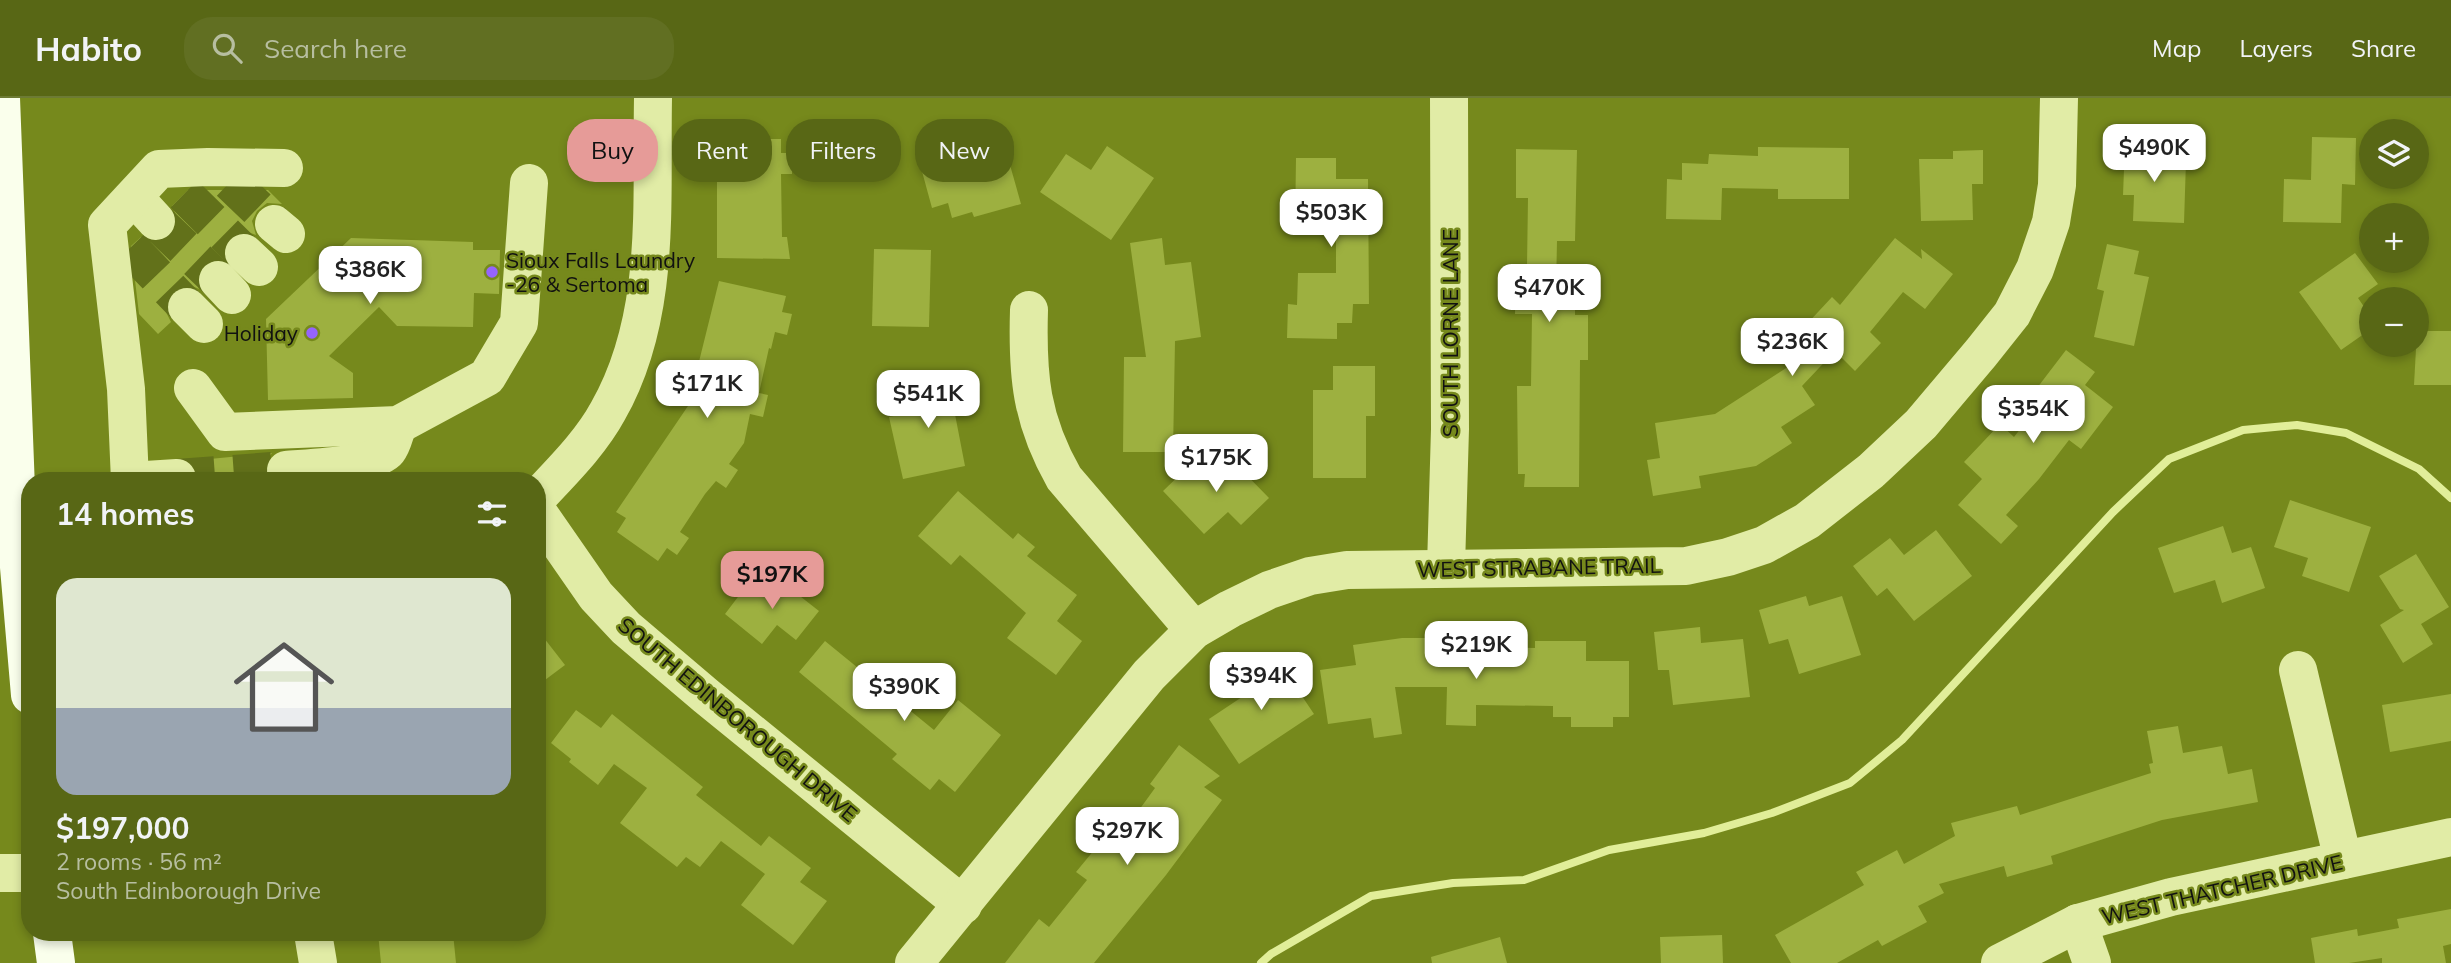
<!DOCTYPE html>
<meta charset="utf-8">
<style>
body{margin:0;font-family:Mulish,sans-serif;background:#616f22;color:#f1f3f6;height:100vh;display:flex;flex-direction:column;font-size:26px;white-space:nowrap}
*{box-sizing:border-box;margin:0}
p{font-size:23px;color:#b7bea0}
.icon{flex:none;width:38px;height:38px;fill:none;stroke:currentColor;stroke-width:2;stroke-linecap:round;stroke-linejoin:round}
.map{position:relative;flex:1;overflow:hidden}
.side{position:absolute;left:21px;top:374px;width:525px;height:469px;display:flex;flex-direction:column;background:#586715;border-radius:28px;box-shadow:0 4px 10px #0003}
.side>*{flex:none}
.hud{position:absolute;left:567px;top:21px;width:665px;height:63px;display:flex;gap:14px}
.controls{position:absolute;left:2359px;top:21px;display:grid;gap:14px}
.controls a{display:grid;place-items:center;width:70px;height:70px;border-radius:50%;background:#586715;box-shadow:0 4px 10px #0003;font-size:35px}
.price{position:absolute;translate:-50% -60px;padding:0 16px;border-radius:14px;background:#fff;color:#222;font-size:23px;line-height:46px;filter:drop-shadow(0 2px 4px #0008)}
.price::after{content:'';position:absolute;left:50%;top:42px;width:21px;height:16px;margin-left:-10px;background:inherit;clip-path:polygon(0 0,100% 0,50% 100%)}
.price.current{background:#e69b98;color:#111}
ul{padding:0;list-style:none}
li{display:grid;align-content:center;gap:14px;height:371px;padding:0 35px}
li span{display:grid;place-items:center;height:217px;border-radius:21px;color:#555}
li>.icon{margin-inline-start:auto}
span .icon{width:126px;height:126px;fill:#fffc;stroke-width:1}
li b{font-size:30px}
h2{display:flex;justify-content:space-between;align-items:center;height:84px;padding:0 35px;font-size:30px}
.pill{padding:0 24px;border-radius:28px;background:#586715;box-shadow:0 4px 10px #0003;font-size:24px;line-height:63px}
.pill.current{background:#e69b98;color:#111}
header{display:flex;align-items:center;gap:42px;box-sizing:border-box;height:98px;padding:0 35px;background:#586715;border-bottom:2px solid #6d7b34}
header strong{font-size:33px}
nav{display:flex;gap:38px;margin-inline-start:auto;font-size:24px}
.search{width:490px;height:63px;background:#616f22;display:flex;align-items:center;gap:18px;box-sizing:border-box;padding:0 24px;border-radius:28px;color:#b7bea0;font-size:26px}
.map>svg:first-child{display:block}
</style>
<header>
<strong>Habito</strong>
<div class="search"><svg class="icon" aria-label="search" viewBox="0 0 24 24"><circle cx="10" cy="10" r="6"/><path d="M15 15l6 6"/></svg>Search here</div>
<nav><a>Map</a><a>Layers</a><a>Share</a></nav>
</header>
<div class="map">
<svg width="2451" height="865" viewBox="0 0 2451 865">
<rect width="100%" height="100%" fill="#76891c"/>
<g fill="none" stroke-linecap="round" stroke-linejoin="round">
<path stroke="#e1ee99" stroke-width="8" d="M1261 865 1271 856 1371 798 1453 785 1524 782 1609 752 1704 735 1772 715 1850 685 1902 642 2113 414 2169 361 2243 332 2297 327 2346 335 2419 371 2451 400"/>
</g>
<g fill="#9db040">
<path d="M2312 39 2356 40 2355 87 2342 86 2341 125 2283 124 2284 81 2311 82Z"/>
<path d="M731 41H781V55H792V76H781L782 139H787L790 161 717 160V56H730Z"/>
<path d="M2125 46 2162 47 2161 62 2186 63 2184 125 2133 123 2134 97H2123Z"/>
<path d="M986 48 992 72 1010 67 1021 106 974 119 972 114 952 120 948 105 932 110 920 66Z"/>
<path d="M1107 48 1154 80 1111 142 1040 94 1066 56 1091 72Z"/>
<path d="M1758 49 1849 50V101H1778V91L1722 90 1721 122 1666 121 1667 81 1682 82V65L1708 66 1709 56 1758 58Z"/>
<path d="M1516 51 1577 52 1575 143H1557L1556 193H1575V217H1588V262H1580L1579 389H1524L1525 376H1518L1517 288H1531L1532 216H1515L1516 168H1527L1528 100H1516Z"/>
<path d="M1983 52V86H1972L1973 122 1921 123 1919 61H1953V53Z"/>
<path d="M1296 60H1336V81H1368L1369 206H1353L1352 225H1337V241L1287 240 1288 206 1297 207 1298 175H1336V131H1295Z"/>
<path d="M188 92H268L282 106 267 105 257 113 252 123 256 137 248 134H238L229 140 223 149V161H214L204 166 197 175V186L199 191 192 188H182L171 194 166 203V214L171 224 158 236 139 216 131 148 141 139 150 144H160L171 139 177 130V119L172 108Z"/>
<path d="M351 140 473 144V152H500L499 196 474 195 473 229 397 228 379 209 329 258 353 275V300L268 302 266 221Z"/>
<path d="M1162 140 1165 167 1191 164 1201 239 1175 243 1173 354H1123L1124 259H1146L1130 145Z"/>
<path d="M1895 140 1922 161 1921 151 1953 176 1925 211 1903 194 1870 234 1881 245 1855 273 1835 253 1802 288 1815 307 1781 329 1792 345 1756 368 1699 378 1701 390 1653 398 1647 362 1660 360 1655 325 1715 316 1808 256 1792 242 1832 199 1840 207Z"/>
<path d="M2107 146 2139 153 2134 176 2149 179 2134 248 2094 239 2104 193 2097 191Z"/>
<path d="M874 151 931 152 929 229 872 228Z"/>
<path d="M2355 155 2378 186 2358 200 2371 219V231L2341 252 2299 194Z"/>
<path d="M719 183 786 198 782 214 792 216 787 237 775 234 771 251 769 250 759 295 768 297 763 319 750 316 744 345 729 366 738 372 726 390 716 383 705 396 680 434 689 440 677 457 667 450 658 463 617 434 626 420 616 414 688 308Z"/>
<path d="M2417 233H2451V287H2414Z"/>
<path d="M2066 252 2095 274 2085 287 2113 309 2081 351 2069 342 2039 381 2006 417 2018 428 2001 446 1958 407 1982 381 1964 364 2000 326 2014 339 2047 297 2037 290Z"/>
<path d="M1333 268H1375V318H1366V380H1313V292H1333Z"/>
<path d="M947 275 965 368 903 381 889 319 918 313 911 282Z"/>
<path d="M1224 354 1269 400 1241 427 1228 414 1204 436 1163 393 1191 366 1201 376Z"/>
<path d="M272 355 266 363 264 373 267 383H198L196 368 189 363Z"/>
<path d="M958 393 1013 441 1018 435 1035 449 1027 458 1077 497 1057 523 1082 543 1056 577 1007 540 1026 515 960 457 951 467 918 438Z"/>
<path d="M2290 402 2371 429 2349 494 2302 478 2308 460 2274 449Z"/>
<path d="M2223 428 2232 455 2251 449 2265 490 2222 505 2215 482 2174 495 2158 450Z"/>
<path d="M1936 432 1972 478 1914 523 1887 490 1877 498 1853 468 1890 440 1904 457Z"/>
<path d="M2416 456 2449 509 2421 526 2433 546 2403 565 2380 527 2404 512 2400 511 2379 478Z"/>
<path d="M773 477 819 513 796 542 777 527 762 546 725 516 744 491 755 499Z"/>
<path d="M1806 498 1809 508 1842 498 1861 557 1799 576 1788 541 1769 546 1759 512Z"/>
<path d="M1700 529 1701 545 1743 541 1750 599 1673 607 1669 572H1658L1654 534Z"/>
<path d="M537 531 565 567 537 588Z"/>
<path d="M1402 540H1480V549L1535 550V543H1586V563H1629V619H1613V629H1571V619H1553V608L1476 607V628L1446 627 1447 589H1395L1402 636 1374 640 1371 620 1328 626 1320 572 1356 567 1353 547Z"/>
<path d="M825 543 934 632 958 602 1001 637 955 694 939 681 930 692 892 661 897 656 799 574Z"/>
<path d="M1277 561 1314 616 1239 666 1209 621 1242 599 1235 589Z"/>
<path d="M2451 596V643L2390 654 2382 607Z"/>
<path d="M576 612 601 630 612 616 703 689 696 697 761 748 769 738 811 770 800 784 827 803 793 847 741 807 765 776 721 743 700 769 686 759 677 769 620 725 647 690 614 666 598 687 569 664 571 661 551 645Z"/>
<path d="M2178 628 2183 655 2222 648 2228 676 2252 671 2258 704 2162 722 2051 758 2053 766 2007 779 2004 768 1939 786 1944 795 1918 808 1927 824 1882 848 1878 842 1837 865H1791L1775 837 1864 787 1856 774 1897 752 1904 766 1955 738 1951 725 2017 708 2020 717 2151 675 2149 666 2153 665 2147 633Z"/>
<path d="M1179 647 1220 678 1204 689 1222 702 1166 777 1094 865H1005L1039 821 1049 829 1087 782 1076 774 1109 734 1118 741 1155 690 1150 686Z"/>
<path d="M2451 811V846L2443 848 2446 865H2382V860L2349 865H2315L2311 840 2357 831 2358 838 2399 830 2397 821Z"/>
<path d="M378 835H453L456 865H381Z"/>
<path d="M1722 837 1723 865H1661L1660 839Z"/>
<path d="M1500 839 1507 865H1432L1431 859Z"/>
</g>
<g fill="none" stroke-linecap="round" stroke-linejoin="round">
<g stroke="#62711a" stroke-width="38" stroke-dasharray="38 19" stroke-linecap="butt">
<path d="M230 84 274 126"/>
<path d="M184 96 244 155"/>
<path d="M156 123 218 182"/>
<path d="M130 150 187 209"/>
<path d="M177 380 286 372"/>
</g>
<g stroke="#e1eca6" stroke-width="38">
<path d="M134 99 156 123"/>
<path d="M274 126 286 136"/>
<path d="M244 155 259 169"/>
<path d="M218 182 232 197"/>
<path d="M187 209 204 226"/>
<path d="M1029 212C1027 278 1031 322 1064 380L1194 532"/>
<path d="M193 290 225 334 398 327 487 279 519 225 529 85"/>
<path d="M286 372C307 370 376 368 388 352 393 346 395 334 398 327"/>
<path d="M130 383 126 291 107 127 159 71 208 69 284 70"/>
<path d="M130 383 177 380"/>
<path d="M537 400C562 373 590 346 608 313 662 218 651 106 653 0"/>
<path d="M537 413 596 498 626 530 706 598 963 807"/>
<path d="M1446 469 1450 331 1449 0"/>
<path d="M2298 572 2343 762"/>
<path d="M0 775H30"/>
<path d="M2078 825 2092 865"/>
<path d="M313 835 318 865"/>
<path d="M914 865 1149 577 1194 532 1230 511 1269 492 1310 478 1347 472 1686 468 1728 459 1764 447 1807 423 1871 373 1921 326 1981 255 2012 216 2035 171 2051 124 2057 87 2059 0"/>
<path d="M2000 865 2078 825 2171 799 2451 739"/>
</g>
<g stroke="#faffec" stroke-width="38">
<path d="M1 0 19 469 30 597"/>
<path d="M52 835 56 865"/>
</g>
</g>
<g fill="#9564fc" stroke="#76891c" stroke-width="2.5">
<circle cx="492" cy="174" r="7"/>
<circle cx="312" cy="235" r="7"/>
</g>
<g text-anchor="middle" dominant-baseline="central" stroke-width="5" stroke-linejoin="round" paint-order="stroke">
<g font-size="21" fill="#111" stroke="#76891c" text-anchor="start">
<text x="506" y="162">Sioux Falls Laundry<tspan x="506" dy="24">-26 &amp; Sertoma</tspan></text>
<text x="298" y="235" text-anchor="end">Holiday</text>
</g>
<g font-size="21" fill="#111" stroke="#76891c">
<text transform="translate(1450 235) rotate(-90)">SOUTH LORNE LANE</text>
<text transform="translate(1539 469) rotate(-1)">WEST STRABANE TRAIL</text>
<text transform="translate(738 621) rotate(40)">SOUTH EDINBOROUGH DRIVE</text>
<text transform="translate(2222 791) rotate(-13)">WEST THATCHER DRIVE</text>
</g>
</g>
</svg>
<div class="controls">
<a><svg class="icon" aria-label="layers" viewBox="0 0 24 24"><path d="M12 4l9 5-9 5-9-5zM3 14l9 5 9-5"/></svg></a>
<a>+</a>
<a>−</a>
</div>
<b class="price" style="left:2154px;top:86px">$490K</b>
<b class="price" style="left:1331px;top:151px">$503K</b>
<b class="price" style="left:370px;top:208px">$386K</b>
<b class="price" style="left:1549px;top:226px">$470K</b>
<b class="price" style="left:1792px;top:280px">$236K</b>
<b class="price" style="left:707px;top:322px">$171K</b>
<b class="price" style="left:928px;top:332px">$541K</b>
<b class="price" style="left:2033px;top:347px">$354K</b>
<b class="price" style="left:1216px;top:396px">$175K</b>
<b class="price current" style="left:772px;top:513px">$197K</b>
<b class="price" style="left:1476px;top:583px">$219K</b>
<b class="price" style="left:1261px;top:614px">$394K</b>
<b class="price" style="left:904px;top:625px">$390K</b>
<b class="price" style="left:1127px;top:769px">$297K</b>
<div class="hud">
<a class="pill current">Buy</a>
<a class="pill">Rent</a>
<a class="pill">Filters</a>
<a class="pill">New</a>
</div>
<section class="side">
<h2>14 homes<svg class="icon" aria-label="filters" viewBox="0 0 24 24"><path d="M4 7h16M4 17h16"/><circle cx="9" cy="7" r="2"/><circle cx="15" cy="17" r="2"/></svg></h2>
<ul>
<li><span style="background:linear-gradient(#dfe7d0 60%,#9aa5b1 0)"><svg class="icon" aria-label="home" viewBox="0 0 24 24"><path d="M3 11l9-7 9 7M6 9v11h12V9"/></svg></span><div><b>$197,000</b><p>2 rooms · 56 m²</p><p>South Edinborough Drive</p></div></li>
</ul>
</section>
</div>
